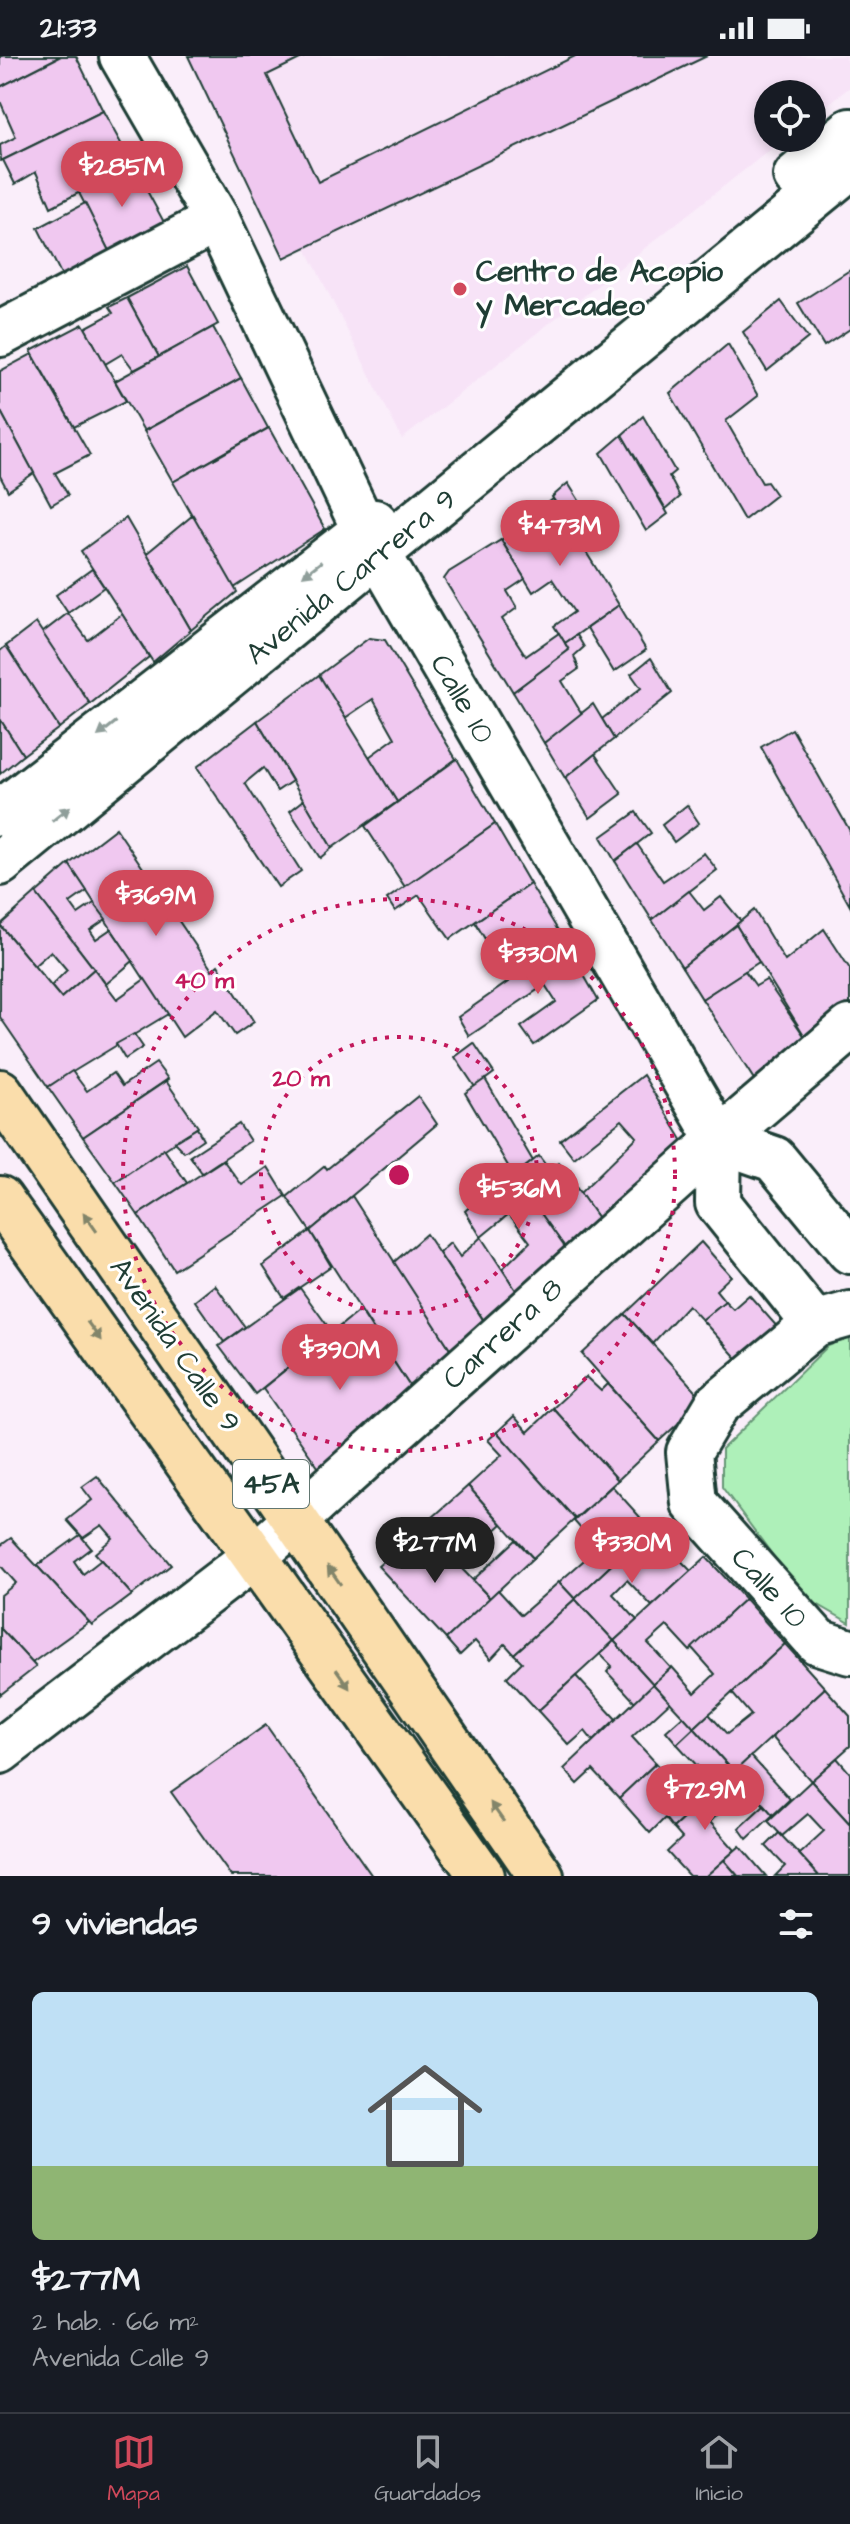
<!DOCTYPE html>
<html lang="es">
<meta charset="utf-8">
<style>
body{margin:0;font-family:"Architects Daughter",sans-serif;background:#242831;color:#f1f3f6;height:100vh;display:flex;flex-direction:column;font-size:30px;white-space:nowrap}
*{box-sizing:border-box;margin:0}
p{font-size:26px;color:#9ea1a6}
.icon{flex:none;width:44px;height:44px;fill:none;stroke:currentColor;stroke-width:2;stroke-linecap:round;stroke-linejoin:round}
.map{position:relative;height:1820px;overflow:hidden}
.side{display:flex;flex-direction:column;background:#171b24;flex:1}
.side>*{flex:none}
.fabs{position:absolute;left:754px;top:24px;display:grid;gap:16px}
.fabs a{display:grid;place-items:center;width:72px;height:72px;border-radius:50%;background:#171b24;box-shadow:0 4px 12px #0003;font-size:40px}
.price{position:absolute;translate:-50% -68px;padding:0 18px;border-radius:28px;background:#d1495b;color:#fff;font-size:26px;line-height:52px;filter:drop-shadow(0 2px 4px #0008)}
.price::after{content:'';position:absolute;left:50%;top:48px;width:24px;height:18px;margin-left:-12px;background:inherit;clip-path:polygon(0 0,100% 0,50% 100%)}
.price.on{background:#222;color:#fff}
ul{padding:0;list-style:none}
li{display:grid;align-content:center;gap:16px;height:424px;padding:0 32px}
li+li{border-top:2px solid #363941}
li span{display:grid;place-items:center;height:248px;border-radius:12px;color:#555}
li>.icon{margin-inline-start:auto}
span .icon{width:144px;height:144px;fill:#fffc;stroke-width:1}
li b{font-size:34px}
h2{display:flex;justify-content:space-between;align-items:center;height:96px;padding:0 32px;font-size:34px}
.status{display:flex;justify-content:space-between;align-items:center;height:56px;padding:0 40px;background:#171b24;direction:ltr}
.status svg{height:22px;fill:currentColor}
.dock{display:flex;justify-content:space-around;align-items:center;height:112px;border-top:2px solid #363941;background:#171b24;font-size:22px;color:#9ea1a6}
.dock a{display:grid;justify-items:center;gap:4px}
.dock .on{color:#d1495b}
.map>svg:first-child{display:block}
</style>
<div class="status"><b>21:33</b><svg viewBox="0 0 49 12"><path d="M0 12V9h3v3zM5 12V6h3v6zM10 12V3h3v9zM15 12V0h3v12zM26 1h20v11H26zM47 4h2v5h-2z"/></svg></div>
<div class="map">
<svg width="850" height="1820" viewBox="0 0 850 1820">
<rect width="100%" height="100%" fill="#faeefa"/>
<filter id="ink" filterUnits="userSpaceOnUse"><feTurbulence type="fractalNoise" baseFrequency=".0125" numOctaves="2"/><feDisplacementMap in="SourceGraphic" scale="16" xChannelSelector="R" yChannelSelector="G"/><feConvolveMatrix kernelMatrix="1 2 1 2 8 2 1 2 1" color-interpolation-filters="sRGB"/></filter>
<g filter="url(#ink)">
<path fill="#f7e3f7" d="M209 0H845L850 11V31L812 61V38H768V82H785L402 383Z"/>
<path fill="#aef0b9" stroke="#669676" stroke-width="2" d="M850 1281V1567L803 1540 722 1431V1393L828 1290Z"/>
<g fill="#f0c8f0" stroke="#1f3d34" stroke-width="2">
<path d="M0 0H61L0 31Z"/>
<path d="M61 0H76L103 55 1 105 0 89 16 81 0 45V31Z"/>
<path d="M188 0H306L267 19 318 126 575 0H707L284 202Z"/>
<path d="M103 55 133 109 51 151 36 116 15 128 3 104Z"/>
<path d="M133 109 165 168 110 197 79 137Z"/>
<path d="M85 147 110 197 63 222 38 172Z"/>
<path d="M187 210 218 268 159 301 127 242Z"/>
<path d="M850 214V273L824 290 798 247Z"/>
<path d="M127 242 159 301 134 314 122 298 105 308 85 272 113 257 109 251Z"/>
<path d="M781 245 808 282 767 315 743 276Z"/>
<path d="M83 268 126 345 74 371 31 295Z"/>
<path d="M213 271 241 322 144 375 115 325Z"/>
<path d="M728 288 758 340 726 365 762 427 767 426 776 439 744 464 670 337Z"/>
<path d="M32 298 90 399 55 417 68 439 51 449 0 354V315Z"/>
<path d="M241 322 268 372 173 426 144 375Z"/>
<path d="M0 354 34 417 8 435 0 420Z"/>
<path d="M643 360 675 415 669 420 680 441 666 453 622 379Z"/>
<path d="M269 372 325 473 234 532 173 426Z"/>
<path d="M622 379 668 458 646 475 601 397Z"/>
<path d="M568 427 594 468 588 472 594 481 583 491 552 441Z"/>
<path d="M553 443 619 549 565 587 554 570 574 556 552 523 533 536 501 484Z"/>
<path d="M193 459 237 536 191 574 147 497Z"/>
<path d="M126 462 191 574 153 606 81 495Z"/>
<path d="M501 484 525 523 507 535 517 552 502 563 526 600 559 577 569 594 513 636 444 523 449 516Z"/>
<path d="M92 513 104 531 68 557 56 539Z"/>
<path d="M619 549 646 594 614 616 587 572Z"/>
<path d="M68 557 88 584 122 558 149 601 90 648 42 577Z"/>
<path d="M36 567 90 648 59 672 6 590Z"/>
<path d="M577 579 584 591 574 600 579 613 562 625 582 658 544 687 513 636 569 594 565 587Z"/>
<path d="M369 582 385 584 456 703 397 746 369 701 395 682 373 643 345 662 319 619Z"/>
<path d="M6 590 59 672 23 699 0 663V595Z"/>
<path d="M651 602 672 637 614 683 602 663 641 632 631 618Z"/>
<path d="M319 619 397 746 332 792 257 665Z"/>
<path d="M593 648 614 683 565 722 544 687Z"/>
<path d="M0 663 23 699 0 718Z"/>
<path d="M257 665 292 725 277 735 263 712 245 727 301 815 278 831 197 711Z"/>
<path d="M792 673 850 775V850L761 691Z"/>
<path d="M595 698 622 738 590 762 565 722Z"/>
<path d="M457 703 495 768 405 831 365 770Z"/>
<path d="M304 744 332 792 320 802 290 755Z"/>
<path d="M687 749 699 767 674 786 662 769Z"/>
<path d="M636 756 651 777 615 805 601 781Z"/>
<path d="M495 768 530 828 450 883 419 839 395 855 387 843Z"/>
<path d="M116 772 212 914 218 909 254 966 235 979 217 954 182 981 69 808Z"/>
<path d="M637 788 663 825 704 797 717 814 652 864 615 805Z"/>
<path d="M69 808 87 835 70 847 78 858 94 847 106 863 90 874 96 883 111 873 133 905 106 928 36 837Z"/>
<path d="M530 828 565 886 509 924 475 866Z"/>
<path d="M689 835 704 854 721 841 741 865 682 911 652 864Z"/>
<path d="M36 837 94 913 61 942 51 930 67 914 51 895 34 910 0 869Z"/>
<path d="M754 854 785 905 824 873 850 913V949L809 987 736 869Z"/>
<path d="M0 869 61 942 94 913 117 943 145 923 168 958 48 1031 0 961Z"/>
<path d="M736 869 759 906 702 943 682 911Z"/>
<path d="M565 886 598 944 534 989 521 971 556 946 545 929 469 980 458 961Z"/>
<path d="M745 915 756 930 766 924 809 987 757 1028 702 943Z"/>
<path d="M134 978 143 991 125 1003 116 988Z"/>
<path d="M474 987 494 1017 475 1031 455 1001Z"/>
<path d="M156 1007 168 1023 83 1081 48 1031 72 1015 87 1035 113 1017 122 1030Z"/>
<path d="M643 1019 684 1087 602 1168 580 1137 637 1081 622 1064 574 1102 560 1084Z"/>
<path d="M485 1023 533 1105 514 1120 465 1037Z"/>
<path d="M166 1025 198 1071 115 1126 83 1081Z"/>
<path d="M418 1040 437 1068 310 1175 287 1141 325 1110 327 1113Z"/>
<path d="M239 1068 250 1085 202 1117 190 1100Z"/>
<path d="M197 1072 203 1083 184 1096 174 1086Z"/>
<path d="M164 1093 187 1127 138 1159 115 1126Z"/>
<path d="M539 1100 550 1115 559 1107 602 1168 569 1197 514 1120Z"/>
<path d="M223 1104 242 1129 268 1111 286 1140 174 1214 138 1159Z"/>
<path d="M510 1114 569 1197 520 1241 502 1213 530 1186 509 1158 481 1181 465 1155Z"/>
<path d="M352 1140 455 1300 414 1337 310 1175Z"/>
<path d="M310 1175 331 1210 284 1242 263 1210Z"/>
<path d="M426 1178 488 1271 455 1300 394 1206Z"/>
<path d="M481 1181 523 1245 491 1275 439 1197 450 1187 460 1201Z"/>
<path d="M701 1186 731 1220 716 1234 725 1245 702 1264 688 1249 652 1288 625 1258Z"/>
<path d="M215 1229 245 1271 224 1286 195 1245Z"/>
<path d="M300 1232 332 1276 255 1338 219 1290Z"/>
<path d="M749 1239 780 1274 743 1309 702 1264 725 1245 733 1253Z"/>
<path d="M360 1254 414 1337 325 1421 263 1332Z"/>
<path d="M625 1258 704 1344 659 1385 582 1298Z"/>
<path d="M586 1321 601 1335 608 1328 659 1385 618 1424 553 1352Z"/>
<path d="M553 1352 618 1424 575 1463 497 1376 514 1360 528 1376Z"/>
<path d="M497 1376 575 1463 533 1502 468 1430 502 1399 488 1384Z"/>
<path d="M97 1420 171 1509 132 1539 95 1497 113 1482 102 1469 83 1482 67 1464 92 1444 82 1431Z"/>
<path d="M468 1430 502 1468 458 1508 436 1486 446 1476 433 1461Z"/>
<path d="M612 1430 640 1461 627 1476 636 1486 575 1543 559 1526 598 1492 574 1465Z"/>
<path d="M80 1479 91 1492 74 1505 83 1518 101 1504 132 1539 92 1569 37 1510Z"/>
<path d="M413 1480 427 1494 436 1486 490 1542 446 1583 378 1510Z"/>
<path d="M658 1481 691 1515 652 1550 627 1524 613 1538 637 1564 614 1585 575 1543 636 1486 643 1494Z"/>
<path d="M11 1482 89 1566 32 1607 0 1572V1540L16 1527 0 1509V1490Z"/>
<path d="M516 1484 533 1502 490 1542 473 1524Z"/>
<path d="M706 1501 745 1543 690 1595 667 1570 648 1587 671 1612 653 1628 614 1585Z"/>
<path d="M559 1526 575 1543 514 1598 505 1588 491 1603 475 1585 460 1599 446 1583 498 1534 521 1559Z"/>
<path d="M575 1543 614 1585 538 1655 507 1621 522 1606 514 1598Z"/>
<path d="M745 1543 785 1588 694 1672 653 1628 672 1611 695 1637 715 1618 692 1592Z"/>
<path d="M0 1572 36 1611 0 1639Z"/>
<path d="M614 1585 653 1628 635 1646 607 1616 612 1610 600 1598Z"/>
<path d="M785 1588 825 1632 734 1716 694 1672 709 1658 727 1678 751 1659 732 1637Z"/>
<path d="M576 1620 616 1663 593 1685 585 1675 569 1689 538 1655Z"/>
<path d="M653 1628 670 1646 632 1681 656 1707 619 1742 593 1714 578 1728 564 1713Z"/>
<path d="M825 1632 850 1660V1690L811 1725 772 1681Z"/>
<path d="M683 1660 694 1672 677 1688 666 1675Z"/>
<path d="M266 1669 372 1820H231L171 1736Z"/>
<path d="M694 1672 734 1716 673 1772 665 1762 650 1777 619 1742 656 1707 681 1733 701 1714 677 1688Z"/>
<path d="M751 1700 790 1743 773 1759 734 1716Z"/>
<path d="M837 1702 850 1717V1768L811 1725Z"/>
<path d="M734 1716 747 1730 710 1766 735 1794 706 1820H689L667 1796 682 1782 673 1772Z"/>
<path d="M811 1725 850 1768V1820H819L799 1798 824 1775 808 1758 782 1780 768 1765Z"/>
<path d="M764 1749 773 1759 747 1783 739 1772Z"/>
<path d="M779 1777 799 1798 819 1820H775L785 1810 766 1790Z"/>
<path d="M740 1790 766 1820H738L724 1804Z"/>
<path d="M724 1804 738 1820H706Z"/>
</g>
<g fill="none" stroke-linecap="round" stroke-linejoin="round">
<g stroke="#1f3d34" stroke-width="50">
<g id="minor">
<path d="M122 0 217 164 365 475 719 1084 718 1147 815 1268"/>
<path d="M796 120 850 75"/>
<path d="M0 278 217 164"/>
<path d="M0 757 375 466"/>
<path d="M0 807 850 111"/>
<path d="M719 1084 774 1103 850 1195"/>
<path d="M850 1258 815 1268 717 1349 689 1396 694 1447 818 1586 850 1596"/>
<path d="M0 1695 255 1500 719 1084 850 972"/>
</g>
</g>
<g stroke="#1f3d34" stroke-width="50">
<g id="major">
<path d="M0 1036 541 1820"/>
<path d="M0 1143 482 1820"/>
</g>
</g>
<use href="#minor" stroke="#fff" stroke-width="44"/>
<use href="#major" stroke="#faddab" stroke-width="44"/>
</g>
<defs><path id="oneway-solid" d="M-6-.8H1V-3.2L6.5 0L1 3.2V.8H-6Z" transform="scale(2)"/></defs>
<g fill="#8f9e9a">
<use href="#oneway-solid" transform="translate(312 513) rotate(142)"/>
<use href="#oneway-solid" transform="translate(107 673) rotate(142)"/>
<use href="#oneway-solid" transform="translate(61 758) rotate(-39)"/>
</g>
<g fill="#82856a">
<use href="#oneway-solid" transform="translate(90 1166) rotate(-125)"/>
<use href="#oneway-solid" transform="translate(94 1275) rotate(54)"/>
<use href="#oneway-solid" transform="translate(334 1519) rotate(-125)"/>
<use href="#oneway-solid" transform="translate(343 1623) rotate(55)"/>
<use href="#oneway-solid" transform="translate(497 1756) rotate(-125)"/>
</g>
</g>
<g fill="none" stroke="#c2185b" stroke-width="4" stroke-dasharray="4 8">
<circle cx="399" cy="1119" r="138"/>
<circle cx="399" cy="1119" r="276"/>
</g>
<circle fill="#d1495b" stroke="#fff" stroke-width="3" cx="460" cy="233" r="8"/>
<g text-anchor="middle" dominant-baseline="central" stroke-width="6" stroke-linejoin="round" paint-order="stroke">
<rect fill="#fff" stroke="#627771" stroke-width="2" x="233" y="1404" width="76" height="48" rx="6"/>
<g font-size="28" font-weight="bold" fill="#1f3d34">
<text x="271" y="1428">45A</text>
</g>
<g font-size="30" font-weight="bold" fill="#1f3d34" stroke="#fff" text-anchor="start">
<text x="476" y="216">Centro de Acopio<tspan x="476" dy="34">y Mercadeo</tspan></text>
</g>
<g font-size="30" fill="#1f3d34" stroke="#fff">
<text transform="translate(351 521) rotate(-39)">Avenida Carrera 9</text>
<text transform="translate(462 643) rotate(60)">Calle 10</text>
<text transform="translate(503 1278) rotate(-42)">Carrera 8</text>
<text transform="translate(175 1289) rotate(55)">Avenida Calle 9</text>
<text transform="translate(769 1532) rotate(48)">Calle 10</text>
</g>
</g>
<circle cx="399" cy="1119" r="12" fill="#c2185b" stroke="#fff" stroke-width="4"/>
<g font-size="24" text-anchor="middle" font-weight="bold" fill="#c2185b" stroke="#fff" stroke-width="6" stroke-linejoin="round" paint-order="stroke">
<text x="204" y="932">40 m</text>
<text x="301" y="1030">20 m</text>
</g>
</svg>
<div class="fabs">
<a><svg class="icon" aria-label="locate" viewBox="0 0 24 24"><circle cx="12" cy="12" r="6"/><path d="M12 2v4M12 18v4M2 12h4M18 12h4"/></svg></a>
</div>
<b class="price" style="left:122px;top:153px">$285M</b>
<b class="price" style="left:560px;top:512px">$473M</b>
<b class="price" style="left:156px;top:882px">$369M</b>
<b class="price" style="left:538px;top:940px">$330M</b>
<b class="price" style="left:519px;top:1175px">$536M</b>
<b class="price" style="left:340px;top:1336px">$390M</b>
<b class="price on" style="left:435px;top:1529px">$277M</b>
<b class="price" style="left:632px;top:1529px">$330M</b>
<b class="price" style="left:705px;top:1776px">$729M</b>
</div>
<section class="side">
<h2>9 viviendas<svg class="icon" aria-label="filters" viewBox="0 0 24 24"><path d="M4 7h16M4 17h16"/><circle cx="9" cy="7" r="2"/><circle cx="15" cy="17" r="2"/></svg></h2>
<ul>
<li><span style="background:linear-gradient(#bfe0f5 70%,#8fb573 0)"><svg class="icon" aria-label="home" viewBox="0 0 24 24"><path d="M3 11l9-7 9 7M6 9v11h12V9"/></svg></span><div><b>$277M</b><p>2 hab. · 66 m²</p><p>Avenida Calle 9</p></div></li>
</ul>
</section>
<nav class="dock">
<a class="on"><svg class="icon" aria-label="map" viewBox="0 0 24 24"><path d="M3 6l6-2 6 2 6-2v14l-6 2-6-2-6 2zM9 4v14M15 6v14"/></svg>Mapa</a>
<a><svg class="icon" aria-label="saved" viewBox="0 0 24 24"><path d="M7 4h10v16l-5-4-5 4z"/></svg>Guardados</a>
<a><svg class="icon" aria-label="home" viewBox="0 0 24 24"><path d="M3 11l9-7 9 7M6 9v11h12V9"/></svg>Inicio</a>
</nav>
